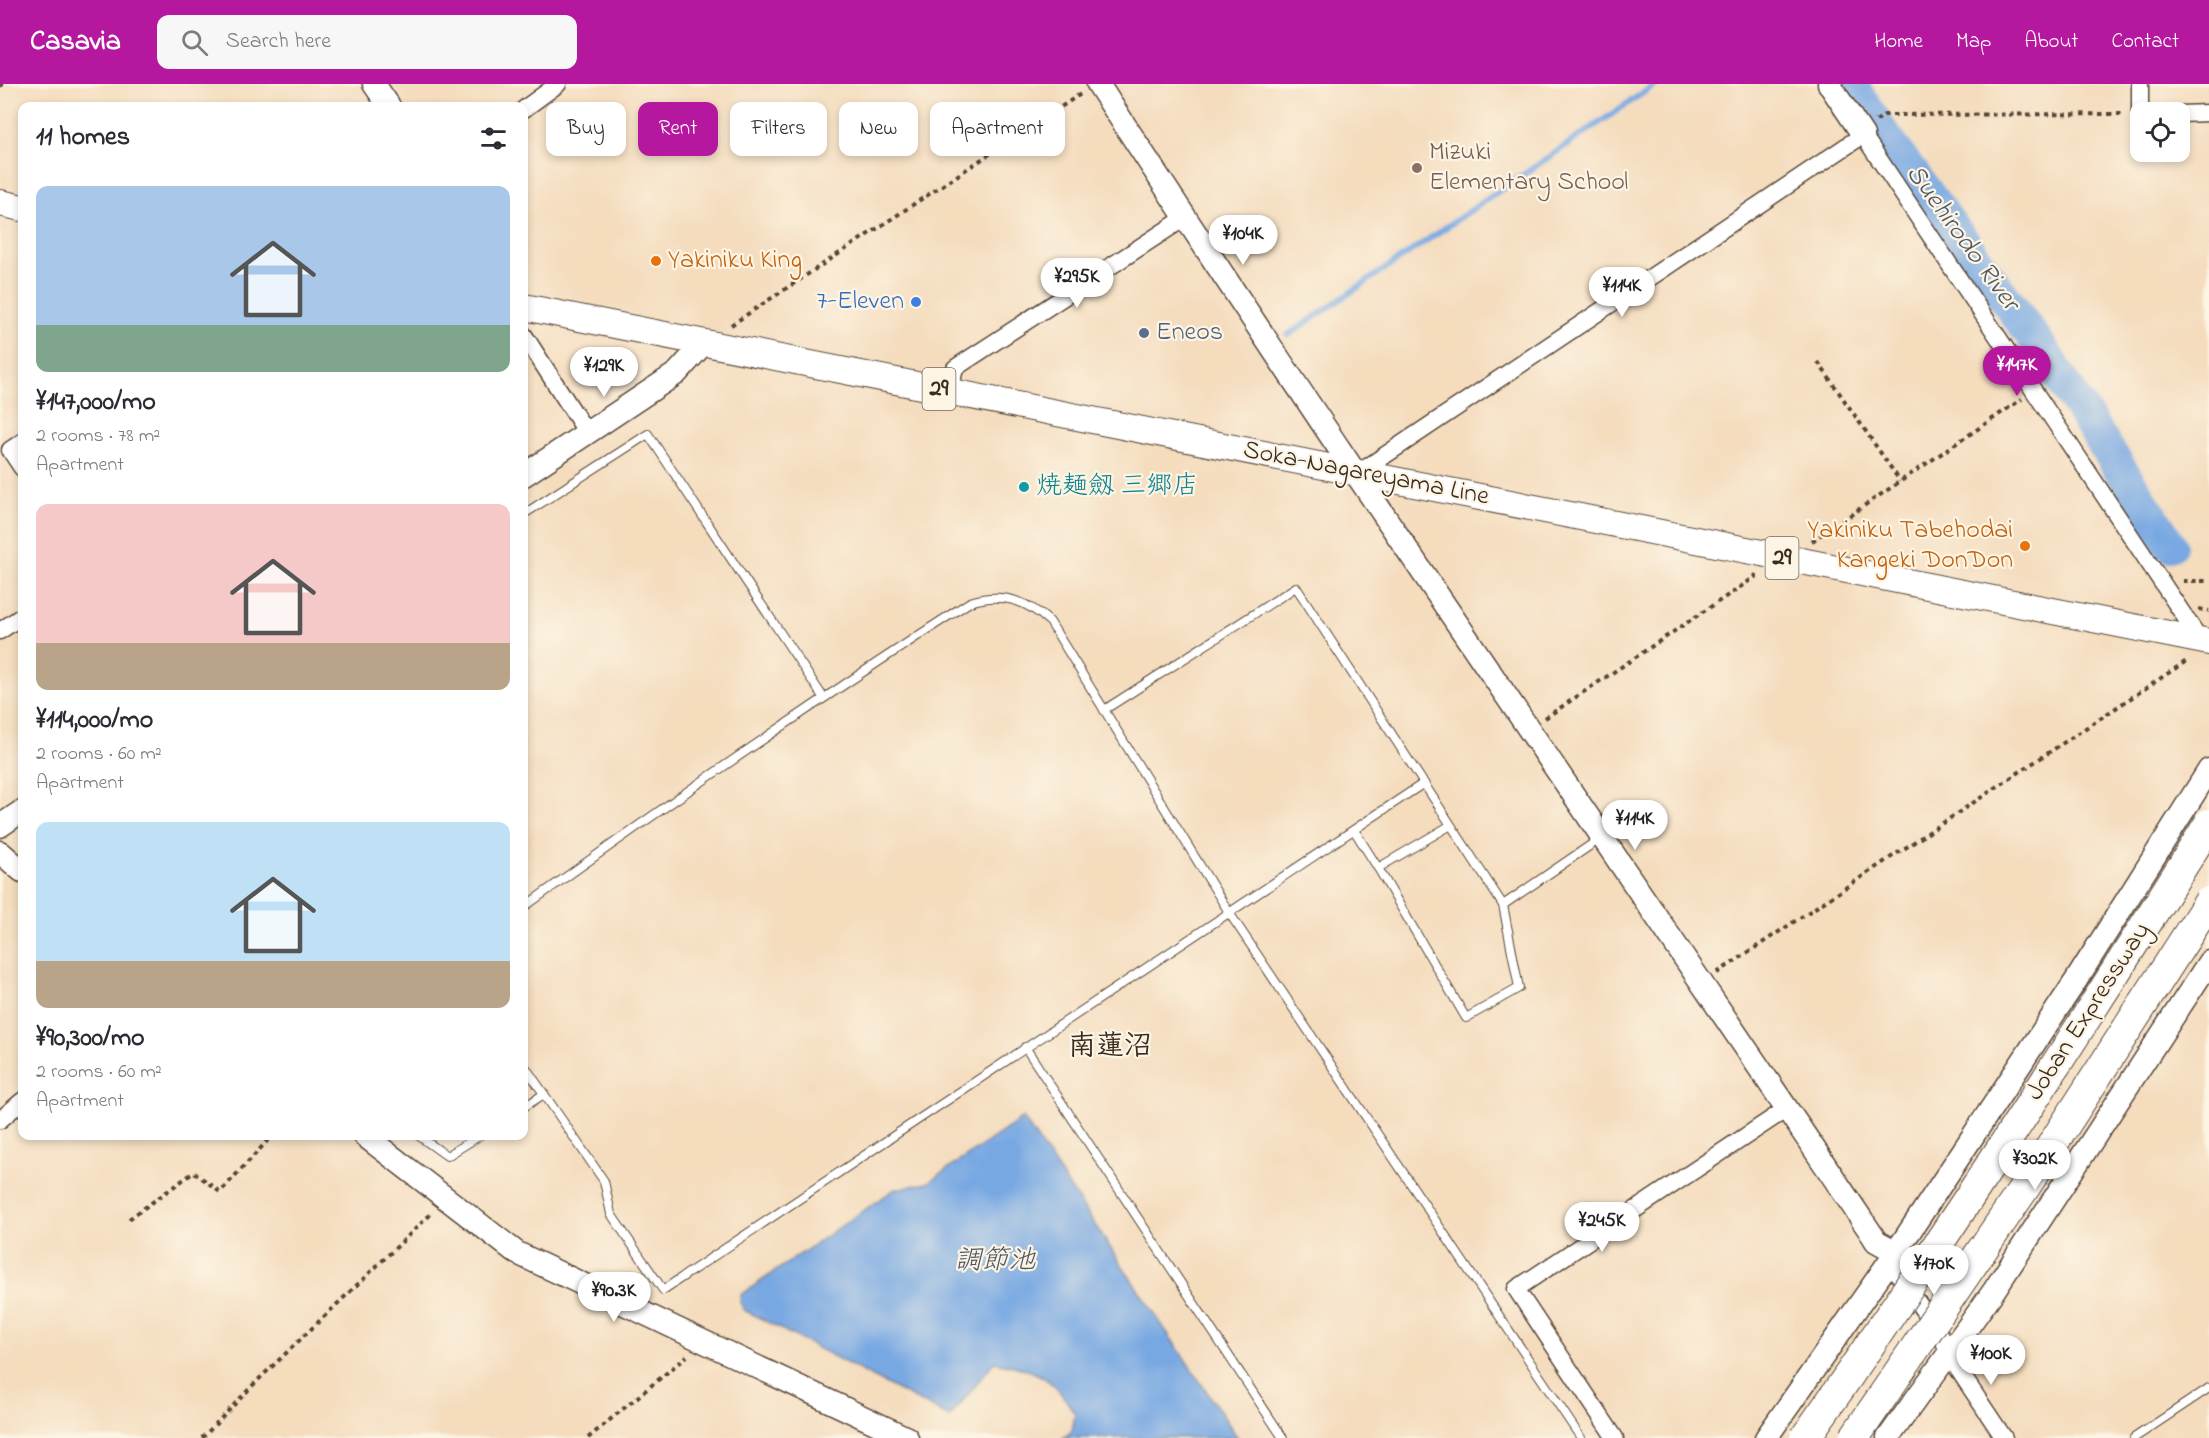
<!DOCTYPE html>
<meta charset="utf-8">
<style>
body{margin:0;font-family:"Indie Flower","Klee One",sans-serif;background:#f7f7f7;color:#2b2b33;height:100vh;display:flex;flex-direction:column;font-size:22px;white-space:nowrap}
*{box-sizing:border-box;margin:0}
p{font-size:20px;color:#7c7c81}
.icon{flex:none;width:33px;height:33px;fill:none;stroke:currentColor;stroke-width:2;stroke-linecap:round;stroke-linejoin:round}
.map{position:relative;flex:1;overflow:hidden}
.panel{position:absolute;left:18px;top:18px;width:510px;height:1038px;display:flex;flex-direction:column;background:#fff;border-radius:12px;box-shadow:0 3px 9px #0003}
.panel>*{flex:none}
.top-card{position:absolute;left:546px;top:18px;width:570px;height:54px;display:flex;gap:12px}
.controls{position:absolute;left:2130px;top:18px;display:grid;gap:12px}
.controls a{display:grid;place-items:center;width:60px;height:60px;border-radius:12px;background:#fff;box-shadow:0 3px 9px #0003;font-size:30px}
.price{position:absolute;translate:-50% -51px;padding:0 14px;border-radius:21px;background:#fff;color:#222;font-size:20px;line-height:39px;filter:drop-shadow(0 2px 3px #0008)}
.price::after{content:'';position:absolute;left:50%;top:36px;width:18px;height:14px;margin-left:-9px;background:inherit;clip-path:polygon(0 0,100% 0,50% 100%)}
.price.current{background:#b5179e;color:#fff}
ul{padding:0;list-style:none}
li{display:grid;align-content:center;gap:12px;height:318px;padding:0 18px}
li span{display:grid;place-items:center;height:186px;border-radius:12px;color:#555}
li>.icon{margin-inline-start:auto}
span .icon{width:108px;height:108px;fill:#fffc;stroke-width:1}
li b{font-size:26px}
h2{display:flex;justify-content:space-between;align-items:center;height:72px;padding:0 18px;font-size:26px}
.chip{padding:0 21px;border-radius:12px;background:#fff;box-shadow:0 3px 9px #0003;font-size:21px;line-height:54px}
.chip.current{background:#b5179e;color:#fff}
header{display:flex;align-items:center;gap:36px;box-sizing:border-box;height:84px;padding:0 30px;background:#b5179e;color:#fff}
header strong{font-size:28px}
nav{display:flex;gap:33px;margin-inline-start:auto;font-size:21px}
.search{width:420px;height:54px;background:#f7f7f7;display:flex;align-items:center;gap:15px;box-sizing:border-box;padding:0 21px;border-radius:12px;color:#7c7c81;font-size:22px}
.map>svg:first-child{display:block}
</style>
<header>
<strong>Casavia</strong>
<div class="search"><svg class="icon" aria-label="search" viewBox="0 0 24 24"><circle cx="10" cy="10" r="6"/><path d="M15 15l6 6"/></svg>Search here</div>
<nav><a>Home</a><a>Map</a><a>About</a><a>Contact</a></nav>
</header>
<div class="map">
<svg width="2209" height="1354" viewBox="0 0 2209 1354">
<rect width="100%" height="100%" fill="#fcf5e5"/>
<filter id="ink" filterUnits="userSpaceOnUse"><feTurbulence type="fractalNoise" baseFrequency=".0167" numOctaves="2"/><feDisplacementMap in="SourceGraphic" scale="12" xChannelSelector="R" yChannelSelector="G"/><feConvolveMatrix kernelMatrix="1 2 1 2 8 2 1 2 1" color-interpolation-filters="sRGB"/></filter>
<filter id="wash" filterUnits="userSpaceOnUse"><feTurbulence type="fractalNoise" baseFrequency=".008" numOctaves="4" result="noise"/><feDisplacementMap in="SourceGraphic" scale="24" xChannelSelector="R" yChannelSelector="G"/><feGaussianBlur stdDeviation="1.35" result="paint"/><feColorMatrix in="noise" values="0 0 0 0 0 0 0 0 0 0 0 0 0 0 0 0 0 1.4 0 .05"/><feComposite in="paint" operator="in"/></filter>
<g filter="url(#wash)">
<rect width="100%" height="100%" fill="#f4dcbd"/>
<path fill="#78a8e2" stroke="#5a6980" stroke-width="1.5" d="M1023 1034 1238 1354H1063L1072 1347 1075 1330C1054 1293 1036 1285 994 1278L950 1333 744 1226 740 1218 741 1211 895 1105 927 1099Z"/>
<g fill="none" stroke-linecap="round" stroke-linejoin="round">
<path stroke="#78a8e2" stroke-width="6" d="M1288 251 1656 0"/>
<path stroke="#78a8e2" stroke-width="34" d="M1850 0 1883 50 2037 258 2170 461"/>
</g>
</g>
<g filter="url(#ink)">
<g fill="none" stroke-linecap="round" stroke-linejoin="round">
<g stroke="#574536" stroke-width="10">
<g id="lane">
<path d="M524 430 648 350 823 613"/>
<path d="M1104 626 1296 503 1503 821 1519 904 1466 934 1378 784 1451 741"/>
<path d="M1354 746 1378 784"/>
<path d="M1503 821 1601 754"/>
<path d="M524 823C670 718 818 616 970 518 1002 508 1026 516 1050 538L1230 830 1581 1354"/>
<path d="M1025 963 1283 1354"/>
<path d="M524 981 604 1097 611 1130 663 1206C916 1036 1170 869 1424 699"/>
<path d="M524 1023 544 1010"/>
<path d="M419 1052 447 1072 479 1052"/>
<path d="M2134 1354 2209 1304"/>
</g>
</g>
<g stroke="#574536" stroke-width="19">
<g id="street">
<path d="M2140 0V30"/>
<path d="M524 25 558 0"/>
<path d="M2180 30 2209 29"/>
<path d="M524 251 587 349"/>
<path d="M950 307 955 284 1186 133"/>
<path d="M22 358 10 366 22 384"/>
<path d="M1360 388 1863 51 2201 557"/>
<path d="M0 547 22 532"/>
<path d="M0 1036 22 1017"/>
<path d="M1889 1177 1941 1252 1958 1285 2004 1354"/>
<path d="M1615 1354 1516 1205 1788 1024"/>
</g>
</g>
<g stroke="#574536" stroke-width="25">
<g id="secondary">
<path d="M374 0 389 22"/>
<path d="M1098 0C1350 388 1614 768 1873 1152L1876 1157 1896 1168"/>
<path d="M1829 0 1863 51"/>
<path d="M524 391 677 289 704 259"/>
<path d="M0 742 22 727"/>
<path d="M0 768 22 787"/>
<path d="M365 1052 517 1169 907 1354"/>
<path d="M1766 1354 1896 1168 2075 898 2209 686"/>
<path d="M1888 1354 1993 1208 2209 878"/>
</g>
</g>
<g stroke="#574536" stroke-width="28">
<g id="primary">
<path d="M0 119 22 124"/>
<path d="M524 223 2209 558"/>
</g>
</g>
<g stroke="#574536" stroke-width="4" stroke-dasharray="4.5 4.5" stroke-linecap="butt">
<path d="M0 2 3 0"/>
<path d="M1876 37 1884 31 2125 30"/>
<path d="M731 241 1082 9"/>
<path d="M1818 278 1900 397"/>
<path d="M1812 457 2022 315"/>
<path d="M2183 497H2209"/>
<path d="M2199 525 2209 527"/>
<path d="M1545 634 1755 493 1756 490"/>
<path d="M1717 889 2188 576"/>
<path d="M129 1135 194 1088 220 1108 272 1052"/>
<path d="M202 1354 256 1298 433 1128"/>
<path d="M588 1354 687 1272"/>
</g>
<use href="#lane" stroke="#fff" stroke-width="8"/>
<use href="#street" stroke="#fff" stroke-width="16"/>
<use href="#secondary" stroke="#fff" stroke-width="22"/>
<use href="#primary" stroke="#fff" stroke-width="26"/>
<g stroke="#574536" stroke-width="32" stroke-linecap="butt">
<g id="highway-bridge">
<path d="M1805 1354C1946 1154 2079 947 2209 740"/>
<path d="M1854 1354 2025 1103 2209 818"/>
</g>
</g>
<use href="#highway-bridge" stroke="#fff" stroke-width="30"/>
</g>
</g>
<circle fill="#8d6e63" stroke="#fcf5e5" stroke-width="2" cx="1417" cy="84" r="6"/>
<g fill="#e8710a" stroke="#fcf5e5" stroke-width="2">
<circle cx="656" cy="177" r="6"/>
<circle cx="2025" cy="462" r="6"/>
</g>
<circle fill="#3f7fe0" stroke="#fcf5e5" stroke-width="2" cx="916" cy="218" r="6"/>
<circle fill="#5c6f8a" stroke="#fcf5e5" stroke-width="2" cx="1144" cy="249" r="6"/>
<circle fill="#0f9aa8" stroke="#fcf5e5" stroke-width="2" cx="1024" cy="403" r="6"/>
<g text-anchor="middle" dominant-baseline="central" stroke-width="4.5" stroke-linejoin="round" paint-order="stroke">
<g fill="#fcf5e5" stroke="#75675a" stroke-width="1.5">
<rect x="922.5" y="284" width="33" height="42" rx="4.5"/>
<rect x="1765.5" y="453" width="33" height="42" rx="4.5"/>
</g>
<g font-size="24" font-weight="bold" fill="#3b2a1e">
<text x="939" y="305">29</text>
<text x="1782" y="474">29</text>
</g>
<g font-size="26" fill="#785e54" stroke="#fcf5e5" text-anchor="start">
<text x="1429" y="69">Mizuki<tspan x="1429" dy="30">Elementary School</tspan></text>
</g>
<g font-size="26" fill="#c56008" stroke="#fcf5e5" text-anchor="start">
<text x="668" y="177">Yakiniku King</text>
<text x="2013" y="447" text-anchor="end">Yakiniku Tabehodai<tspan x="2013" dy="30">Kangeki DonDon</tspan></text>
</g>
<g font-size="26" fill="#366cbe" stroke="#fcf5e5" text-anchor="end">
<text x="904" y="218">7-Eleven</text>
</g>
<g font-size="26" fill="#4e5e75" stroke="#fcf5e5" text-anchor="start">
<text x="1156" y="249">Eneos</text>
</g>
<g font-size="26" fill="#3b2a1e" stroke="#fcf5e5">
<text transform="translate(1366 390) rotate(11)">Soka-Nagareyama Line</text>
<text transform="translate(2089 928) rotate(-57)">Joban Expressway</text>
</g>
<g font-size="26" fill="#0d838f" stroke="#fcf5e5" text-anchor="start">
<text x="1036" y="403">焼麺劔 三郷店</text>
</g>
<g font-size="27" font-style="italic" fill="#505663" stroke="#fcf5e5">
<text transform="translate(1962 154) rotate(54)">Suehirodo River</text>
<text x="995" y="1177">調節池</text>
</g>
<g font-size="28" font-weight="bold" fill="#3b2a1e" stroke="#fcf5e5">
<text x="1110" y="963">南蓮沼</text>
</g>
</g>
</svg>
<div class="controls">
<a><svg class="icon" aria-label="locate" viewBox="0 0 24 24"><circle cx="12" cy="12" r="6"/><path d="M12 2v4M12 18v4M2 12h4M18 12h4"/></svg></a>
</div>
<b class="price" style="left:1243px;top:182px">¥104K</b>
<b class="price" style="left:1077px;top:225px">¥295K</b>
<b class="price" style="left:1622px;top:234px">¥114K</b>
<b class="price current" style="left:2017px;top:313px">¥147K</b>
<b class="price" style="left:604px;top:314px">¥129K</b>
<b class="price" style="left:1635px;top:767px">¥114K</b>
<b class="price" style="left:2035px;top:1107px">¥302K</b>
<b class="price" style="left:1602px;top:1169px">¥245K</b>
<b class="price" style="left:1934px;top:1212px">¥170K</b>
<b class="price" style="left:614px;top:1239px">¥90.3K</b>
<b class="price" style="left:1991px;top:1302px">¥100K</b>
<div class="top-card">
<a class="chip">Buy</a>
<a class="chip current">Rent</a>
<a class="chip">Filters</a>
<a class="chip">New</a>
<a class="chip">Apartment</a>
</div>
<section class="panel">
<h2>11 homes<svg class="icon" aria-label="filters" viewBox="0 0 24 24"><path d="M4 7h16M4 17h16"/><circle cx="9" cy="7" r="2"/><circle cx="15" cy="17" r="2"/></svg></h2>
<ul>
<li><span style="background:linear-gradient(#a9c7e8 75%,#7fa58c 0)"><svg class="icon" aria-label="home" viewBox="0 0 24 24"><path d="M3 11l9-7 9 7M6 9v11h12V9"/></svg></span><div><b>¥147,000/mo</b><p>2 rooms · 78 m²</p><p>Apartment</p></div></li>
<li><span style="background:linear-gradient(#f6c9c9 75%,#b9a48a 0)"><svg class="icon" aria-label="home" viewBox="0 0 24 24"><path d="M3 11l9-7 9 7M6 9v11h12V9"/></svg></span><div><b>¥114,000/mo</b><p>2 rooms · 60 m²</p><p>Apartment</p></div></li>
<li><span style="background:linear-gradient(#bfe0f5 75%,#b9a48a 0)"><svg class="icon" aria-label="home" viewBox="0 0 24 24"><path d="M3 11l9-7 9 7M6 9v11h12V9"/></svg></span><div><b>¥90,300/mo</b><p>2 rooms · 60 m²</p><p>Apartment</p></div></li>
</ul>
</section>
</div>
